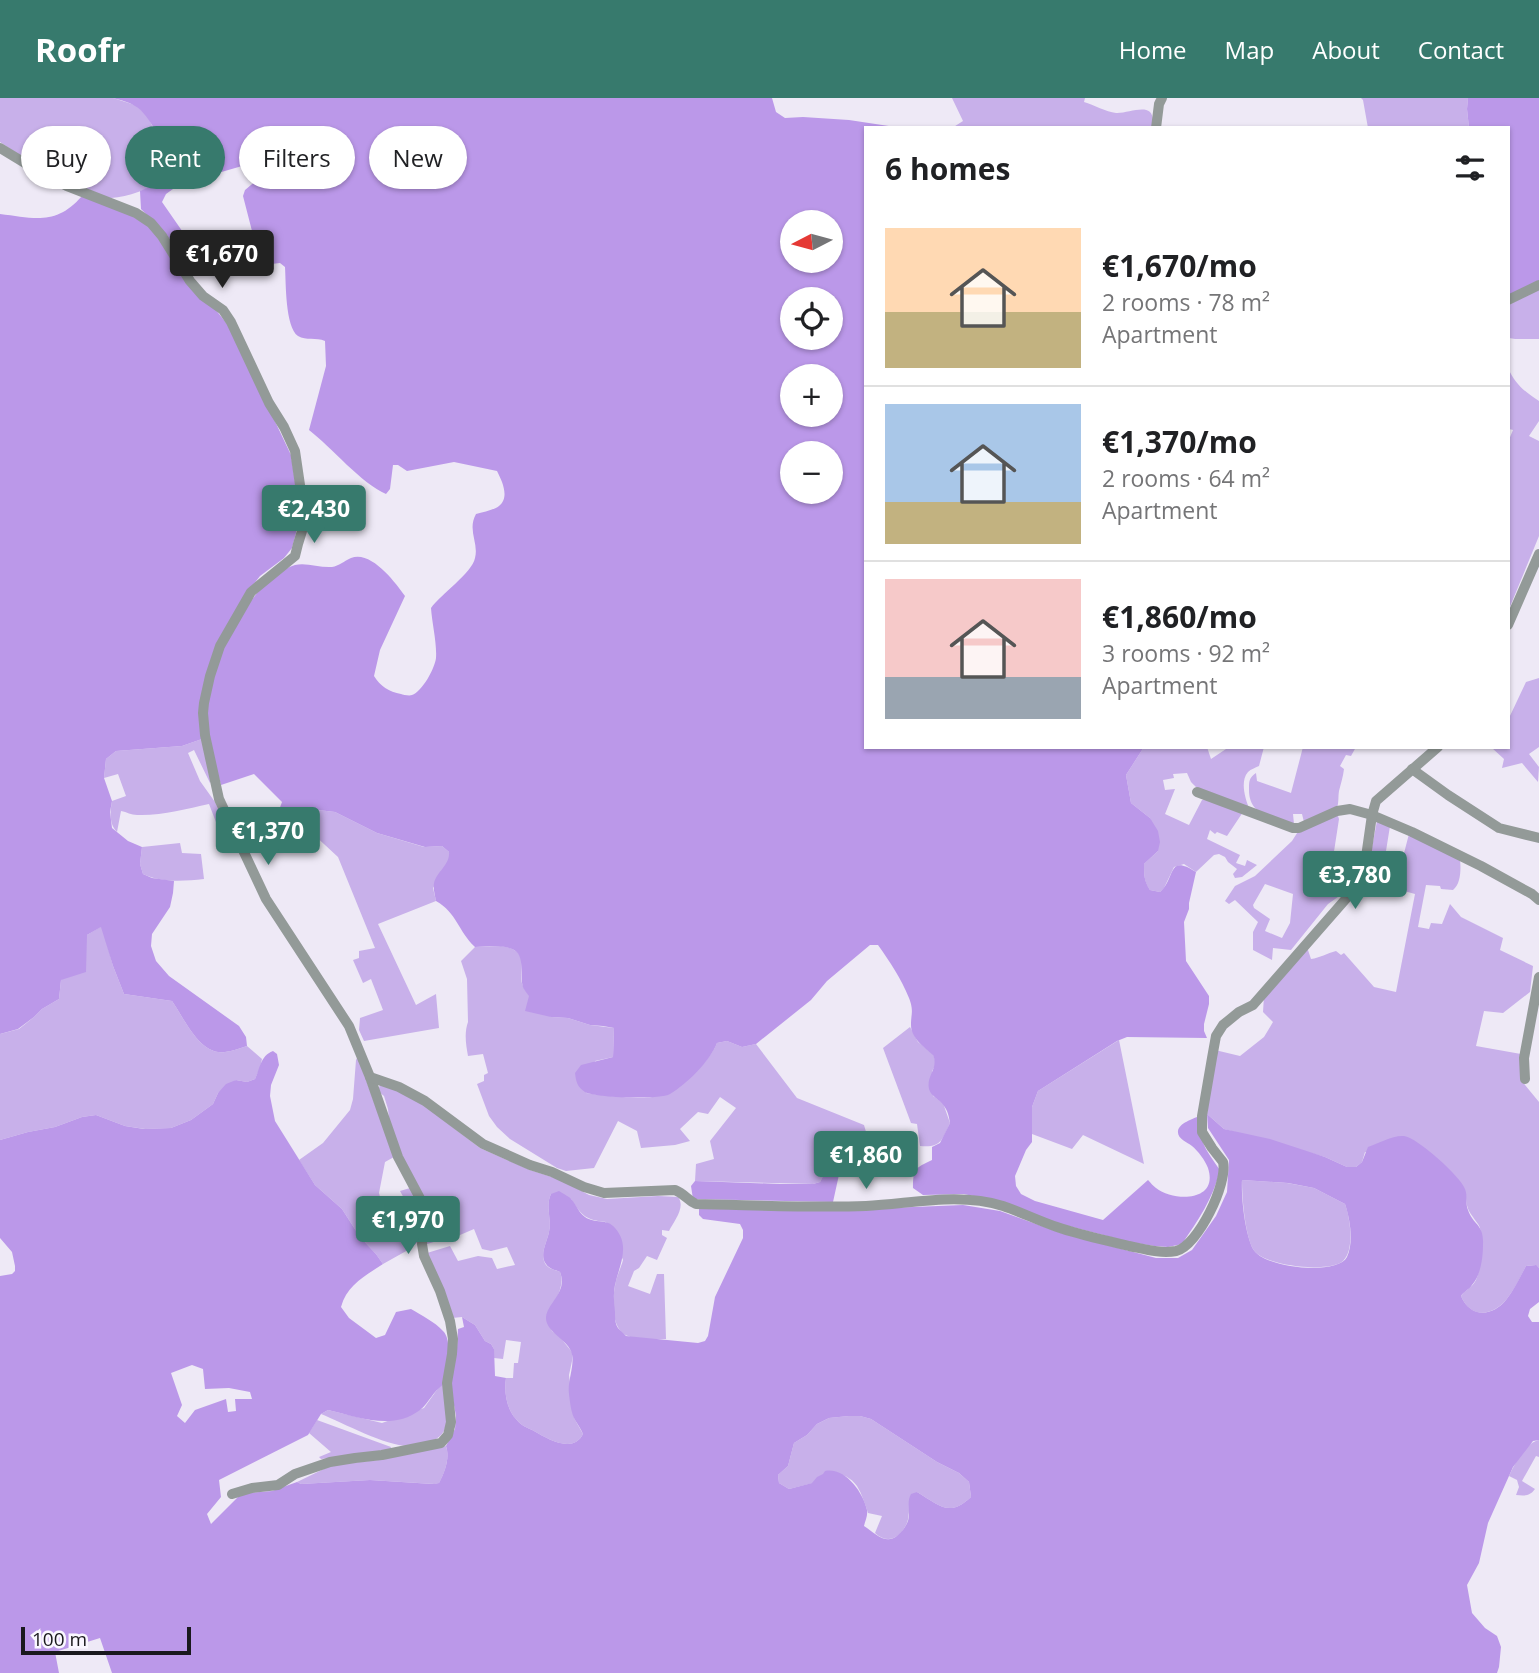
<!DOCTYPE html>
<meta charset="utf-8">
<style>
body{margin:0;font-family:"Open Sans",sans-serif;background:#f2f2f2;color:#202124;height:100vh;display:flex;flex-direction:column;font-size:26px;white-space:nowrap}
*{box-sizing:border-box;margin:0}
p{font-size:23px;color:#757577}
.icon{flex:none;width:38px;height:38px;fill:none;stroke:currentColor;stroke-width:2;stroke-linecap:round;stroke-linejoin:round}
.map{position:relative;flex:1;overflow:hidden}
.sheet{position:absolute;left:864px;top:28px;width:646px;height:623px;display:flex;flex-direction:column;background:#fff;border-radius:0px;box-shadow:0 2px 5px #0004}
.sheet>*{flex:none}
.guide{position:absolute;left:21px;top:28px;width:665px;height:63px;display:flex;gap:14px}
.needle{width:46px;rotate:264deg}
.tools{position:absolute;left:780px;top:112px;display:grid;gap:14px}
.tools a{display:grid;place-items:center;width:63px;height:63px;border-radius:50%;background:#fff;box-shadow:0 2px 5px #0004;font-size:35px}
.scale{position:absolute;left:21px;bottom:18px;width:170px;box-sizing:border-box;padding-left:7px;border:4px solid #1a191d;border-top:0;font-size:19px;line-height:24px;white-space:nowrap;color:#1a191d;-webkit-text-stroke:5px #faf7ff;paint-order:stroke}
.price{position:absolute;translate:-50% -60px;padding:0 16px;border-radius:7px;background:#377a6d;color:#fff;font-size:23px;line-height:46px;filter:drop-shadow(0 2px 4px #0008)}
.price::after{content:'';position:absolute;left:50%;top:42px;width:21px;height:16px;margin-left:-10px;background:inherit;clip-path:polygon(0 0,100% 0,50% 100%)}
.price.active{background:#222;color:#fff}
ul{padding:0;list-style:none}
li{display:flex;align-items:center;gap:21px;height:175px;padding:0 21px}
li+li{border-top:2px solid #e0e0e0}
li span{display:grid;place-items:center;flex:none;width:196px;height:140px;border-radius:0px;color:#555}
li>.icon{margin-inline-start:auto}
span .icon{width:84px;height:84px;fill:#fffc;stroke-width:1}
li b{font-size:30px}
h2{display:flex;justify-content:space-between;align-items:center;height:84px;padding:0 21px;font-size:30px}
.pill{padding:0 24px;border-radius:32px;background:#fff;box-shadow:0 2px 5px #0004;font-size:24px;line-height:63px}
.pill.active{background:#377a6d;color:#fff}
header{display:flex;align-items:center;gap:42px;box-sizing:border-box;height:98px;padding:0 35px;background:#377a6d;color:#fff}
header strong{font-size:33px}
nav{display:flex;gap:38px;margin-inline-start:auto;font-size:24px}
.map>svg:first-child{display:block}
</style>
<header>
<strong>Roofr</strong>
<nav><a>Home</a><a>Map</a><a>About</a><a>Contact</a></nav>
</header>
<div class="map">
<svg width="1539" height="1575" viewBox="0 0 1539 1575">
<rect width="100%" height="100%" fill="#eee9f6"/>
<g fill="#c8b0ea" fill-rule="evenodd">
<path d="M0 0H113L135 7 148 18 165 59 167 73 163 82C148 91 129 99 111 100 102 100 94 95 85 92 54 80 27 62 0 44Z"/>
<path d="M952 0H1085L1084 4C1094 7 1106 14 1116 15 1130 16 1158 0 1152 30H952L963 23Z"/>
<path d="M1361 0H1468L1467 11 1469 30H1368L1363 2Z"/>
<path d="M1539 190V241H1515L1509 240V207Z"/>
<path d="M1508 270C1515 286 1525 294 1539 303V323L1529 338 1539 343V438L1509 511 1508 344 1513 332 1509 331Z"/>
<path d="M1539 580V649L1529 656 1539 669 1538 684 1522 665 1502 670 1504 661 1492 650 1508 649 1509 620 1526 584Z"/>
<path d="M202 641 211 683 210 685 194 652 188 655 200 683 215 704 240 753 237 752 219 732 209 706C186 711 161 718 137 717 131 717 127 714 121 713L117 734C109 726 110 714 112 703L126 698 118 676 104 680 106 661 116 653 182 648Z"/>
<path d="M1144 649H1207L1211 661 1229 649H1264L1259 668C1255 670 1251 671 1248 674 1240 683 1245 700 1249 710L1196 689 1191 684 1187 675 1173 676 1174 680 1163 682 1165 692 1175 691 1165 716 1189 727 1202 702 1208 701 1243 714 1227 738 1217 734 1215 736 1210 732 1207 741 1240 757 1236 765 1245 768 1247 762 1257 767 1242 779 1235 780 1233 776 1237 771 1228 764 1225 759 1219 756 1214 757 1196 774 1184 766 1174 769 1164 790 1160 794 1150 792C1144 784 1144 776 1144 766L1158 753 1150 720 1131 705 1126 677Z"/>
<path d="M1303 649H1356L1351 658 1346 657 1340 668 1344 671C1343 679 1341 685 1339 693 1338 699 1339 704 1337 710L1304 724 1302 716H1293L1294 726C1272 719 1248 718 1249 690 1249 682 1250 679 1256 675L1257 683 1291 695Z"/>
<path d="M318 712 335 714 377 735 424 749 442 748 449 754 450 761 433 790 436 803 378 826 416 907 436 896 439 930 364 943 359 932 360 920 383 912 371 881 363 885 353 862 359 860V853L375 850 338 759 298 722Z"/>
<path d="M1337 715 1339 721 1333 760 1360 764 1355 782 1345 794 1328 806 1291 852 1273 850 1272 862 1253 852V834L1258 824 1235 802 1229 806 1225 803 1235 788 1255 778 1292 743 1299 732ZM1265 786 1293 796 1290 825 1282 840 1265 833 1270 821 1254 810 1253 807Z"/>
<path d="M1377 723 1390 728 1386 753 1403 759 1409 736 1460 761C1461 771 1461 786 1453 792L1441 791 1440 788 1426 787 1418 829 1429 831 1431 825 1442 826 1450 806 1461 819 1503 840 1500 852 1533 868 1530 894 1503 915 1484 913 1476 948 1521 956V982L1539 1004V1170L1535 1167 1526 1168C1520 1180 1514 1192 1506 1202 1491 1219 1470 1220 1461 1198 1465 1192 1472 1190 1476 1182 1481 1171 1485 1135 1478 1126 1469 1113 1466 1112 1466 1095L1365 1054 1362 1064 1356 1069H1347L1325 1059 1224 1031 1207 1016 1215 952 1240 958 1264 939 1273 924 1263 914 1264 898 1307 849 1311 861C1320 860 1327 855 1336 853L1341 857 1344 855 1374 889 1396 894 1415 796 1393 790 1394 775 1368 770Z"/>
<path d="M180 745 182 755 201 756 204 781C184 783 162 785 143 776L140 766 142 749Z"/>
<path d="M102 828 113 868 124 896 172 903C184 920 200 958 225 954 233 953 240 950 247 948L262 961 260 970 255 981 247 984 236 982 218 995 213 1006 191 1022 171 1030 145 1031 125 1028 96 1017 82 1019 55 1029 28 1034 0 1042V936L19 931 34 919 42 911 59 901 61 882 87 837Z"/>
<path d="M501 848C535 853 514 873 524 890 529 899 543 911 551 919L568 920 590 927 614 930 613 959 595 963 586 995C598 997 641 1002 652 999 678 991 706 970 717 945L727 943 742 949 756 946 797 1000 864 1027 872 1054 845 1055 842 1063H835L827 1070 820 1084 813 1086 695 1083 696 1066 714 1061 710 1043 736 1010 720 999 708 1016 698 1014 680 1031 690 1043 675 1047 641 1050 637 1033 618 1023 594 1070 566 1073 557 1070 510 1041 497 1029 489 1018 477 986 484 983V977L488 975 483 956 468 958C466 947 464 935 468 924L467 881 461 863 475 849Z"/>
<path d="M910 929 918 944 933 956 935 962V968L932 973 933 998 943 1005 950 1025C942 1042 941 1050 920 1048L917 1026 911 1025 883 950Z"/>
<path d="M1119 942 1144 1066 1083 1037 1072 1051 1032 1036V1009L1038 993Z"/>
<path d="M358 958C369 992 382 1025 394 1059L385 1064 379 1095 386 1122 407 1114 405 1102 400 1093 410 1090C423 1111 422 1118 419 1143L408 1152 383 1166 376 1156 360 1139 342 1111 315 1087 299 1062 323 1045 350 1012 353 1001 356 962Z"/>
<path d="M384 985 421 1005 480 1050 530 1072 561 1082 589 1097 607 1101 658 1098 678 1099C686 1109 674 1123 669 1133L662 1132V1137L667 1140 657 1162 647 1158 639 1170 634 1173 628 1188 650 1196 657 1176H664L666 1241C655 1241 637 1242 628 1238 611 1232 612 1202 615 1188 616 1179 621 1170 623 1162L606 1124C586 1122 582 1118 571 1101L551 1096C545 1108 552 1121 549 1134 547 1144 539 1157 546 1167 549 1171 556 1172 560 1174 566 1189 553 1206 546 1219L552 1233 559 1238 572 1254V1263L569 1277 574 1320 583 1336C573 1356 548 1341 534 1333 528 1330 520 1327 516 1321 506 1310 504 1293 506 1280H513L514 1265H518L521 1244 506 1242 503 1261 494 1260V1251L491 1246 485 1243 475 1227 462 1219 452 1220 427 1155 450 1148 458 1163 478 1158 492 1160 497 1171 515 1167 507 1149 491 1153 482 1151 474 1131 460 1137 459 1132 447 1137V1140L427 1146 429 1121 390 1030 388 1011 384 998 379 994V990L380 986Z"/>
<path d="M1242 1082 1287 1085 1314 1090 1345 1106C1350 1119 1355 1152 1343 1163 1330 1175 1263 1169 1253 1151 1245 1136 1242 1100 1242 1082Z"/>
<path d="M443 1287C446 1302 450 1316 445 1330 442 1340 433 1343 424 1345 419 1346 413 1348 408 1348 386 1348 343 1325 321 1316L328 1312 382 1325 424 1310 439 1289Z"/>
<path d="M849 1318H860L871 1321 937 1364 959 1375 969 1384 971 1399C949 1420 939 1407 917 1394 915 1400 912 1405 910 1410 908 1416 909 1422 906 1427 899 1441 887 1446 875 1435L882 1418 868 1415C865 1406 862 1396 857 1388 847 1373 823 1370 813 1385L789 1391 779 1385 778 1377 788 1368 794 1345 807 1337 817 1326 829 1320Z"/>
<path d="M317 1322 391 1349 390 1353 321 1361 319 1359 331 1354 309 1335Z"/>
<path d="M1539 1342V1359L1536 1358 1522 1383 1535 1391C1530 1398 1525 1398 1516 1397L1519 1389 1517 1382 1509 1378C1515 1366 1525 1345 1539 1342Z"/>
<path d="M446 1348C450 1360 445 1374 439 1385L434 1386 370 1382 301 1386 297 1384 332 1367 378 1362Z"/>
</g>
<g fill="#bb98e9" fill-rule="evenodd">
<path d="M113 0H772L776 14 785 20 803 19 849 22 902 30H866V649H1144L1126 677 1131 705 1150 720 1158 733 1160 744 1158 753 1144 766C1144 776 1144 783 1150 792L1160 794C1176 780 1167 755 1196 774L1189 805V811L1184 824 1186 863 1209 898V906L1204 926V933L1207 940 1127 939 1117 943 1038 993 1032 1009V1044L1026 1052 1015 1078 1016 1088 1021 1096 1035 1103 1103 1122 1148 1082C1151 1085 1153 1088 1156 1090 1174 1104 1219 1104 1208 1070 1205 1062 1198 1053 1192 1048 1187 1044 1177 1041 1178 1033 1179 1025 1193 1021 1199 1018 1199 1044 1206 1052 1220 1072 1213 1101 1198 1122 1182 1146L1168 1149 1154 1148 1130 1144 1057 1125 1001 1104 964 1096 923 1097 913 1090C913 1071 915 1070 932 1062V1049L940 1045 950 1025C949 1019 948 1013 944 1008 940 1001 931 999 929 991 926 977 939 971 933 957 924 949 911 940 911 927 911 915 914 913 909 900 901 880 890 864 878 847H870L827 883 811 902 756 946 742 949 727 943 717 945C710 963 687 986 670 996 659 1002 595 1000 585 994 577 989 576 983 575 975L581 967 613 959 614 930 603 928 590 927 568 920 551 919 525 913 529 898C528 897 523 890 523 889 519 875 527 854 509 850 498 847 486 849 475 849 458 833 457 815 436 803 435 797 433 791 434 785 437 773 450 767 449 754L442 748 425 749 377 735 335 714 318 712 294 724 283 727 275 723 282 704 254 676 221 687C214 662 205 634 207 608 211 564 250 481 295 467 306 464 320 470 332 469 339 468 344 463 351 460 371 452 395 484 405 498L380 552 374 578C380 588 389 594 401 596 403 597 410 598 412 597 422 594 435 570 436 560 437 545 432 525 431 510 441 496 472 475 475 460 479 445 467 432 476 416 483 414 494 412 499 408 510 399 502 383 497 373L454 364 407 373 398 367H393L390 391 386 396C362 386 331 349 309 332L326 268 325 243C316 239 306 243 298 238 285 229 286 184 285 169L280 165 263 167 260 164 243 98 245 92 257 82 260 73 258 68 249 66 180 86 166 96 162 104 205 166 200 174 192 176 167 137 141 111 140 93 163 83C164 81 167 74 167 72 169 55 150 16 135 8 129 4 120 2 113 0ZM793 124H831V163H793ZM793 201H831V240H793ZM793 278H831V317H793ZM793 355H831V394H793Z"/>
<path d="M1468 0H1539V183L1509 199 1508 30H1469L1467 11Z"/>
<path d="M82 98 132 118 150 129 231 231 291 357 296 390V435L292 450 284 460 260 478 247 495 214 552 202 641 182 648 116 653 106 661 104 680 112 703 110 714 112 730 128 743 142 749 140 766 143 776 152 780 174 783 173 795 170 809 152 836 151 848 156 863 169 878 239 928 246 939 247 948C240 950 233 953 225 954 200 958 184 920 172 903L124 896 113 868 101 829 87 837 86 874 61 882 59 901 42 911 34 919 18 931 0 936V116C34 120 56 128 82 98Z"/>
<path d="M273 953 277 956 279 967 271 987 270 998 275 1023 315 1087 342 1111 360 1139 376 1156 383 1166C365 1178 347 1187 341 1209L349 1220 376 1240 385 1237 396 1214 411 1211C421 1217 435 1224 443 1233 454 1244 445 1273 443 1287 433 1293 429 1305 420 1312 392 1333 359 1319 328 1312L321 1316 308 1337 219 1382 221 1399 207 1416 211 1426 240 1397 247 1395 272 1393 297 1384 301 1386 370 1382 433 1386 439 1385C445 1374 450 1360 446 1348L455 1331 456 1318 450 1285 457 1250 458 1231 464 1229 462 1219 475 1227 485 1243 491 1246 494 1251 495 1278 506 1280C504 1293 506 1310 516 1321 520 1327 528 1330 534 1333 548 1341 573 1356 583 1336 581 1331 578 1327 575 1322 571 1315 570 1304 569 1296 567 1282 576 1266 571 1253 566 1241 545 1233 546 1219 548 1204 568 1194 560 1174 556 1172 549 1171 546 1166 539 1157 547 1144 549 1134 552 1121 545 1108 551 1096L559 1093C563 1096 569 1098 572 1102 577 1108 579 1115 585 1119 595 1126 607 1120 615 1130 631 1148 619 1168 615 1187 613 1196 614 1205 615 1214 615 1219 615 1226 618 1230 620 1233 624 1235 626 1238L698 1245 705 1243 708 1238 715 1199 743 1140V1132L740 1126 703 1121 699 1117V1109L839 1112 963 1107 1000 1113 1061 1135 1156 1160H1178L1192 1152 1216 1118 1227 1094 1229 1062 1208 1030 1207 1016 1224 1031 1270 1041 1325 1059 1347 1069H1356L1362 1064 1368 1049C1379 1045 1393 1037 1404 1038 1418 1040 1461 1079 1465 1091 1468 1098 1465 1105 1468 1112 1473 1127 1484 1126 1483 1146 1483 1159 1481 1177 1472 1187 1469 1192 1464 1193 1461 1198 1470 1220 1492 1219 1506 1202 1514 1192 1520 1179 1526 1168L1536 1167 1539 1170V1204L1530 1211 1528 1218 1532 1224H1539V1342L1533 1343 1513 1369 1488 1425 1479 1465 1467 1487 1472 1515 1485 1530 1497 1538 1501 1549 1499 1569 1497 1575H112L100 1540 55 1554 59 1575H0V1178L12 1176 15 1173V1168L12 1154 0 1140V1042L28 1034 55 1029 82 1019 96 1017 125 1028 144 1031 171 1030 191 1022 213 1006 218 995 226 986 236 982 247 984 255 981C260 971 260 958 273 953ZM1242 1082 1288 1085 1314 1090 1345 1106C1350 1121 1354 1144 1347 1159 1337 1178 1263 1170 1253 1151 1245 1135 1241 1100 1242 1082ZM192 1267 203 1271 205 1291 229 1290 250 1294 252 1301H235L236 1313 228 1314 226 1301 195 1312 185 1325 177 1318 182 1307 171 1275ZM849 1318H860L871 1321 937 1364 959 1375 969 1384 971 1399C949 1420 939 1407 917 1394L911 1396C906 1405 911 1413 908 1423 906 1428 902 1434 898 1437 886 1448 875 1435 864 1428 865 1423 868 1418 867 1412 863 1394 845 1369 825 1373L823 1376 817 1379 812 1385 789 1391 779 1385 778 1377 788 1368 794 1345 807 1337 817 1326 829 1320Z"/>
<path d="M835 1062 842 1063 833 1104 693 1101 691 1088 695 1083 780 1086H813L820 1084 827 1070Z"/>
</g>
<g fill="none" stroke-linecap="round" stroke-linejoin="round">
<g stroke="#939a98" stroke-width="10">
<path d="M1156 30 1159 6 1162 0"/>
<path d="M0 50 33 70 67 88 136 115 151 125 162 138 190 183 203 198 223 212 231 224 269 305 284 329 295 353 300 387 302 433 298 446 295 458 251 494 220 548 210 578 204 605 203 615 205 637 219 701 266 801 349 928 370 979 398 1059 423 1106 425 1120 422 1146 424 1158 440 1193 450 1223 453 1241 452 1256 447 1285 451 1324 448 1337 441 1345 382 1357 355 1360 330 1364 295 1376 278 1387 252 1390 232 1396"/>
<path d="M1508 202 1539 187"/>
<path d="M1508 527 1539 456"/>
<path d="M1412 671 1448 697 1499 730 1539 740"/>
<path d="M1197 694 1293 730H1299L1337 713 1350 711 1372 717 1412 734 1481 768 1532 796 1539 802"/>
<path d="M370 979 399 989 425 1003 483 1046 530 1067 552 1074 584 1089 604 1095 675 1092C685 1096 687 1102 696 1106 752 1107 809 1110 866 1108 911 1106 958 1094 1003 1108 1021 1114 1039 1123 1057 1129 1080 1137 1105 1142 1129 1148 1144 1151 1161 1156 1176 1153 1198 1148 1228 1085 1223 1064L1212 1050 1202 1034V1018L1212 960 1216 938 1223 927 1239 914 1253 907 1358 787 1365 766 1372 717 1376 703 1438 649"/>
<path d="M1525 981 1524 960 1539 879"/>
</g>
</g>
</svg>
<div class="tools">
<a><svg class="needle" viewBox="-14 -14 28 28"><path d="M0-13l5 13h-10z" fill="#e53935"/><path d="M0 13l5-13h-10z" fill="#757577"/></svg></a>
<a><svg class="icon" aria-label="locate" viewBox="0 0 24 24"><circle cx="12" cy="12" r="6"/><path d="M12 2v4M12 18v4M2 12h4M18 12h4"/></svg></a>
<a>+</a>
<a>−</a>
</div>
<div class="scale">100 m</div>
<b class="price active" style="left:222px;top:192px">€1,670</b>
<b class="price" style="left:314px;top:447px">€2,430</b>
<b class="price" style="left:268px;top:769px">€1,370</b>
<b class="price" style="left:1355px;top:813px">€3,780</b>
<b class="price" style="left:866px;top:1093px">€1,860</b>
<b class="price" style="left:408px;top:1158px">€1,970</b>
<div class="guide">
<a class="pill">Buy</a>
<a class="pill active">Rent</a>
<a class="pill">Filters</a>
<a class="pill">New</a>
</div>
<section class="sheet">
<h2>6 homes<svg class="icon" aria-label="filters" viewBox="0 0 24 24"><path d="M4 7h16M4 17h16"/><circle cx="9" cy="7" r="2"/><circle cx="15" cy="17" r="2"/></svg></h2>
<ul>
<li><span style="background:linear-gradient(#ffd9b3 60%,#c2b280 0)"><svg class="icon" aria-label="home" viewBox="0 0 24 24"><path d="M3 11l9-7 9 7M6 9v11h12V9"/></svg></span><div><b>€1,670/mo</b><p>2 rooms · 78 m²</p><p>Apartment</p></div></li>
<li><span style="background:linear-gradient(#a9c7e8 70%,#c2b280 0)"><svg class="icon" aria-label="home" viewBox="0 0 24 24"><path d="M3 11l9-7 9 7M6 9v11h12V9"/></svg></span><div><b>€1,370/mo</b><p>2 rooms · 64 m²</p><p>Apartment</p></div></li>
<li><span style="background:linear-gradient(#f6c9c9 70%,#9aa5b1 0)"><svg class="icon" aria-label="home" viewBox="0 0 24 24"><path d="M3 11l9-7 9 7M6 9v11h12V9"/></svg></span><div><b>€1,860/mo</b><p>3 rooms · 92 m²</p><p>Apartment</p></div></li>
</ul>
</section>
</div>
